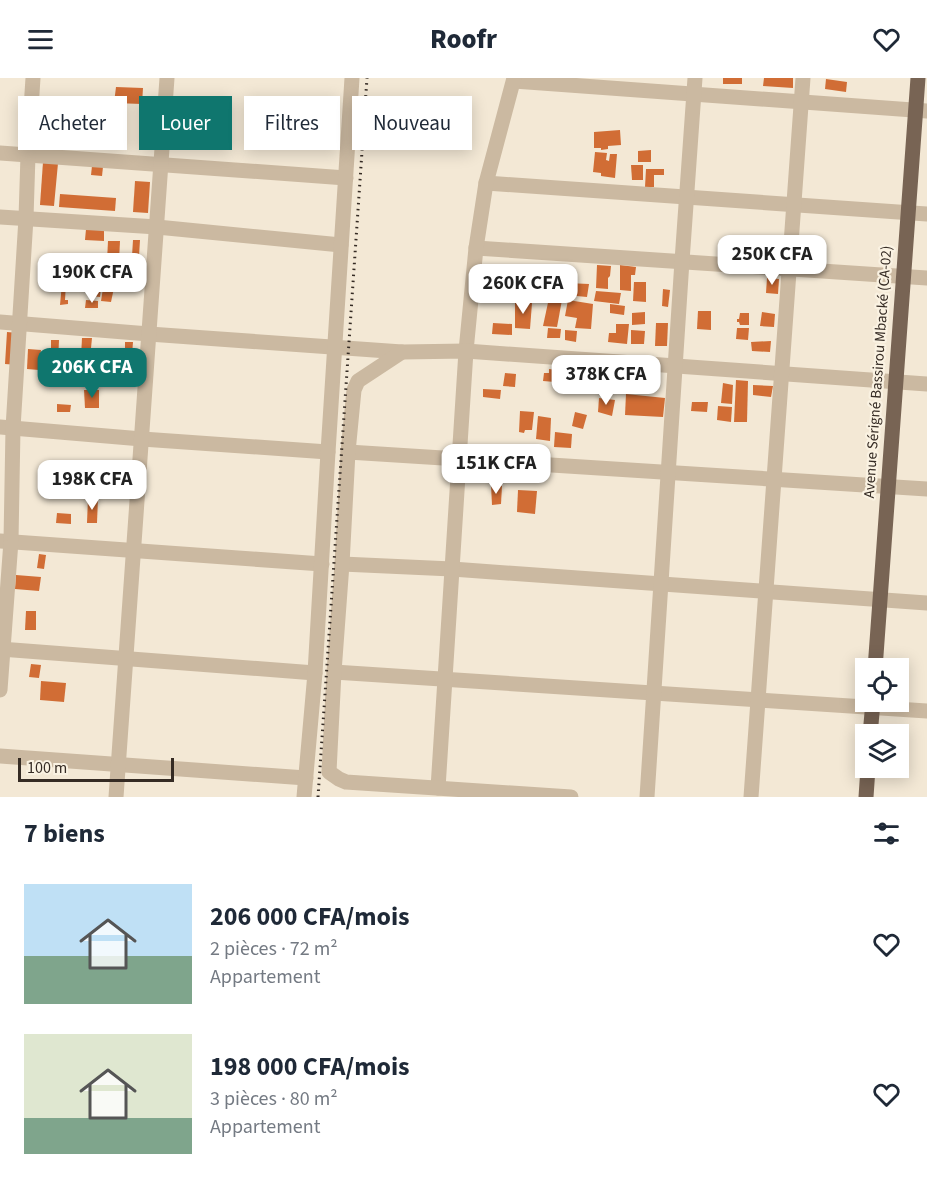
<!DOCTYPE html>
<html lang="fr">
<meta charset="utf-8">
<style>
body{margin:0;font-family:"Source Sans 3",sans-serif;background:#f6f6f7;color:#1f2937;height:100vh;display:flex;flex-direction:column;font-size:22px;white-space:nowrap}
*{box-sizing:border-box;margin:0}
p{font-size:20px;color:#747a83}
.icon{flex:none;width:33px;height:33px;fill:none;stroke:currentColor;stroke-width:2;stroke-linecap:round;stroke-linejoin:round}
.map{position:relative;height:719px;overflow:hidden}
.details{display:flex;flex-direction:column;background:#fff;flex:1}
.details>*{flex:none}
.top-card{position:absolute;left:18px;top:18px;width:600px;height:54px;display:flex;gap:12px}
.controls{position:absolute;left:855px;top:580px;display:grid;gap:12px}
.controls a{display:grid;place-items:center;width:54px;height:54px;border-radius:0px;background:#fff;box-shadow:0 3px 15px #0003;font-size:30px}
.scale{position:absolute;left:18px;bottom:15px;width:156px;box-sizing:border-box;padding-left:6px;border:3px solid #352b24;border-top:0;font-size:16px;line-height:21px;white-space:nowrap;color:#352b24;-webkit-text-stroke:4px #faf2e2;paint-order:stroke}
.price{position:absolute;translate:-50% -51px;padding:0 14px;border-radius:12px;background:#fff;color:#222;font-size:20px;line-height:39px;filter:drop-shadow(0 2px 3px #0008)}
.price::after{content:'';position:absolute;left:50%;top:36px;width:18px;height:14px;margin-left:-9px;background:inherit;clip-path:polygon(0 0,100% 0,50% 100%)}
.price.selected{background:#0f766e;color:#fff}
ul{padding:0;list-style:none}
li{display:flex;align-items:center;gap:18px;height:150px;padding:0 24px}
li span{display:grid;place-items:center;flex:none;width:168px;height:120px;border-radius:0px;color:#555}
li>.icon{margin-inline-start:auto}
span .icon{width:72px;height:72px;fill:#fffc;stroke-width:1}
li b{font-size:26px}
h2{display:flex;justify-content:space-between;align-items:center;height:72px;padding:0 24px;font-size:26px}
.pill{padding:0 21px;border-radius:0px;background:#fff;box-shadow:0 3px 15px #0003;font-size:21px;line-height:54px}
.pill.selected{background:#0f766e;color:#fff}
header{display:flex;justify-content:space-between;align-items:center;height:78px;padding:0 24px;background:#fff;font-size:27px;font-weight:800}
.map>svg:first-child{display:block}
</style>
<header><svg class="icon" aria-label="menu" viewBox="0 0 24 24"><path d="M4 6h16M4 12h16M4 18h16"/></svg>Roofr<svg class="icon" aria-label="heart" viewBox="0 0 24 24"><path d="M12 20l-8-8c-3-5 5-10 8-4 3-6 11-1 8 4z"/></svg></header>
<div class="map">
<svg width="927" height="719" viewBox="0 0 927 719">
<rect width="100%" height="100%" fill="#f3e8d5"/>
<g fill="#d16d35">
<rect x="723" y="0" width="19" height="6"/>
<path d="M764 0H793V10L763 8Z"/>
<path d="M826 1 847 4 846 14 825 11Z"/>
<path d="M116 9 143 10 142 26 114 25Z"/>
<path d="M69 40H87L86 64 68 63Z"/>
<path d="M620 52 621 67 608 68V71L601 72V70H594V54Z"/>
<path d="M124 53V69L111 68 112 54Z"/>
<path d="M651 72V84H638V73Z"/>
<path d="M595 74 607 75 606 82 609 83 610 76H617L615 100 601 98V95L593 94Z"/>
<path d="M43 84 58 85 54 128 40 127Z"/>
<path d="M631 87H643V102H632Z"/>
<path d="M92 88 103 89 102 98 91 97Z"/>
<path d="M646 91H664V97H654V109H645Z"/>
<path d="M135 103 150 104 148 135 133 134Z"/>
<path d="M60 116 116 120 115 133 59 129Z"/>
<path d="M86 151 104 152V163L85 162Z"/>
<path d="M133 162H140L139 178H132Z"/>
<path d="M108 163H120L119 183H107Z"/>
<path d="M535 187 548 188 544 209 533 207Z"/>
<path d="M597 187 611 188 610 198 608 200V211L596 210Z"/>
<path d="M620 187 636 189 635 197H631V213L620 212Z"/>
<path d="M69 188 89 189V202L69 201Z"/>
<path d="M93 199 102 200 100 219 91 218Z"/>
<path d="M767 200 779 201 778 216 766 215Z"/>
<path d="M104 204 115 205 111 224 101 223Z"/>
<path d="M634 204H646V224L633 223Z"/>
<path d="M62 205H66L65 222H68V226L60 227Z"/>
<path d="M567 205 589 206 587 219 566 217Z"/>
<path d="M663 211 670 212 668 229 662 228Z"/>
<path d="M596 213 621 215 619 226 594 223Z"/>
<path d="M549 220 562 222 557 249 543 248Z"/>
<path d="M86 222 98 223V230H85Z"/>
<path d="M568 222 593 226 591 251 575 250 577 240 565 238Z"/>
<path d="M515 224 532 225 530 251 515 250Z"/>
<path d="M610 226 625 228 624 237 610 235Z"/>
<path d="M698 233H711V252L697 251Z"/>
<path d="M645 234V246L632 247V235Z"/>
<path d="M762 234 775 236 774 249 760 248Z"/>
<path d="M740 235H749V247H740L739 244H737V241H739Z"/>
<path d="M493 245 512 246V257L492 256Z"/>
<path d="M656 245H668L667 268H655Z"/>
<path d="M616 246H629L627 266 608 264 609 255H616Z"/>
<path d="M548 250 561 251 560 260H547Z"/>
<path d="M737 250H749L748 262 736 261Z"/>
<path d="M565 252 577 253 576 264 565 262Z"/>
<path d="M631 252 645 253 644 266H631Z"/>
<path d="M7 254 18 255V287L5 286Z"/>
<path d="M82 260H92L90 280 81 279Z"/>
<path d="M51 262H59L58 284 51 283Z"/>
<path d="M771 263 770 274 752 273 751 264Z"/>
<path d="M125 264H133L132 277 125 278Z"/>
<path d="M28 271 41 272 39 292 27 291Z"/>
<path d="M93 274 105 275V281H100V287L92 286Z"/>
<path d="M549 291 557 292 555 304 543 303 544 295H549Z"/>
<path d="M587 294 600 295 598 310 585 308Z"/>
<path d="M505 295 516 296 515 309 503 308Z"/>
<path d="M736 302 748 303 747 344H734Z"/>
<path d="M723 305 733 307 732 326 721 325Z"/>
<path d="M753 307 773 308 771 319 753 317Z"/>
<path d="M483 311 501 312 500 321 483 319Z"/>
<path d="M84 312H99V330H85Z"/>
<path d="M626 316 665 320 663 339 625 337Z"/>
<path d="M599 320 615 322 612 338 598 334Z"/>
<path d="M692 324H708L707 334 691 333Z"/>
<path d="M57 326 71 327 70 334H57Z"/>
<path d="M718 328 732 329 731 344 717 342Z"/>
<path d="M520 333 534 334 532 352H525L524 355 519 354Z"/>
<path d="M575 334 587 337 583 351 572 348Z"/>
<path d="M538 338 551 340 550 363 536 361Z"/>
<path d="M555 354 572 356 571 370 554 369Z"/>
<path d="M59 389 78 391 77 404 57 402Z"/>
<path d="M491 407 502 408 501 426 492 427Z"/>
<path d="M518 412 537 413 535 436 517 434Z"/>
<path d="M88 420H98L97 445H87Z"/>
<path d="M57 435 71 436V446L56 445Z"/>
<path d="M39 476 46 477 44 491 37 490Z"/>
<path d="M16 497 41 499 39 513 15 511Z"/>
<path d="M26 533H36V552H25Z"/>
<path d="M31 586 41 587 39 600 29 599Z"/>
<path d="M41 603 66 605 64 624 40 622Z"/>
</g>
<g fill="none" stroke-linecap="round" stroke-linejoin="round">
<g stroke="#cbb9a1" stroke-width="15">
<path d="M514 3 927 33"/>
<path d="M0 75 346 100"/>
<path d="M486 105 927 136"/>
<path d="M0 139 157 149 341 167"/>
<path d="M476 170 927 200"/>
<path d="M0 244 149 256 402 274"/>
<path d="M0 349 142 361 328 374"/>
<path d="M348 374 927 411"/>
<path d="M0 463 322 486"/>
<path d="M342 486 452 491 927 525"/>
<path d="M0 571 315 595"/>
<path d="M334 594 927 633"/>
<path d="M0 612 11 463 13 350 26 140 28 77 33 0"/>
<path d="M0 678 306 700"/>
<path d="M438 710 466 273 476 170 486 105 514 0"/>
<path d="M116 719 167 0"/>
<path d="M304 719 315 595 328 374 352 0"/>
<path d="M571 719 346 704 339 701 329 694 334 594 342 486 348 374 354 312 358 303 402 274 466 273 927 306"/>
<path d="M647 719 682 183 695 0"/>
<path d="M751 719 803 0"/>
</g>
<g stroke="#786454" stroke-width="15">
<path d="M875 591 918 0"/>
<path d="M870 657 873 624"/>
<path d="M866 719 868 690"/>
</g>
<path stroke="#352b24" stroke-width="3" stroke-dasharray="1.5 4.5" stroke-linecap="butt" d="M318 719 367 0"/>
</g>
<g text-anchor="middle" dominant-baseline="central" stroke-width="4.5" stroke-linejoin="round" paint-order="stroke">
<g font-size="15" fill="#352b24" stroke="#faf2e2">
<text transform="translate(878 294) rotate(-86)">Avenue Sérigné Bassirou Mbacké (CA-02)</text>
</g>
</g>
</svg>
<div class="controls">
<a><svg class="icon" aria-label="locate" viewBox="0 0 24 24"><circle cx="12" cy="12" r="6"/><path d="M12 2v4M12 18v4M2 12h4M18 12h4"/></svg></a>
<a><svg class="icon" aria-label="layers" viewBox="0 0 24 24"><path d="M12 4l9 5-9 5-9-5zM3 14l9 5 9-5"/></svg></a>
</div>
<div class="scale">100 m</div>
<b class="price" style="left:772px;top:208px">250K CFA</b>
<b class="price" style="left:92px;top:226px">190K CFA</b>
<b class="price" style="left:523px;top:237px">260K CFA</b>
<b class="price selected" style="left:92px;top:321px">206K CFA</b>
<b class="price" style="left:606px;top:328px">378K CFA</b>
<b class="price" style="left:496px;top:417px">151K CFA</b>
<b class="price" style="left:92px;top:433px">198K CFA</b>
<div class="top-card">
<a class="pill">Acheter</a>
<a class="pill selected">Louer</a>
<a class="pill">Filtres</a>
<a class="pill">Nouveau</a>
</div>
</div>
<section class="details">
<h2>7 biens<svg class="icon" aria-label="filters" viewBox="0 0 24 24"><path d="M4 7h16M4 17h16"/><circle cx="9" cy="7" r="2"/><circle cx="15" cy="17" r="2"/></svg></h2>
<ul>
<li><span style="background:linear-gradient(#bfe0f5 60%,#7fa58c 0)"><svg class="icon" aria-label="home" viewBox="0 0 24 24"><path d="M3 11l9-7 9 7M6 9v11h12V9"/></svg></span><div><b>206 000 CFA/mois</b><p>2 pièces · 72 m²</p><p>Appartement</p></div><svg class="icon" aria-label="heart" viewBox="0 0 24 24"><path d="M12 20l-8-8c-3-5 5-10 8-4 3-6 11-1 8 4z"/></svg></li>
<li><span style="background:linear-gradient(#dfe7d0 70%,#7fa58c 0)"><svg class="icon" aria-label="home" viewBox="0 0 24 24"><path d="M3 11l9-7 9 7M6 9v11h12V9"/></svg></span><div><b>198 000 CFA/mois</b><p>3 pièces · 80 m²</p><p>Appartement</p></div><svg class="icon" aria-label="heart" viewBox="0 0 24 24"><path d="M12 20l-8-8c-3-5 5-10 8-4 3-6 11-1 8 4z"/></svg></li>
</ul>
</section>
